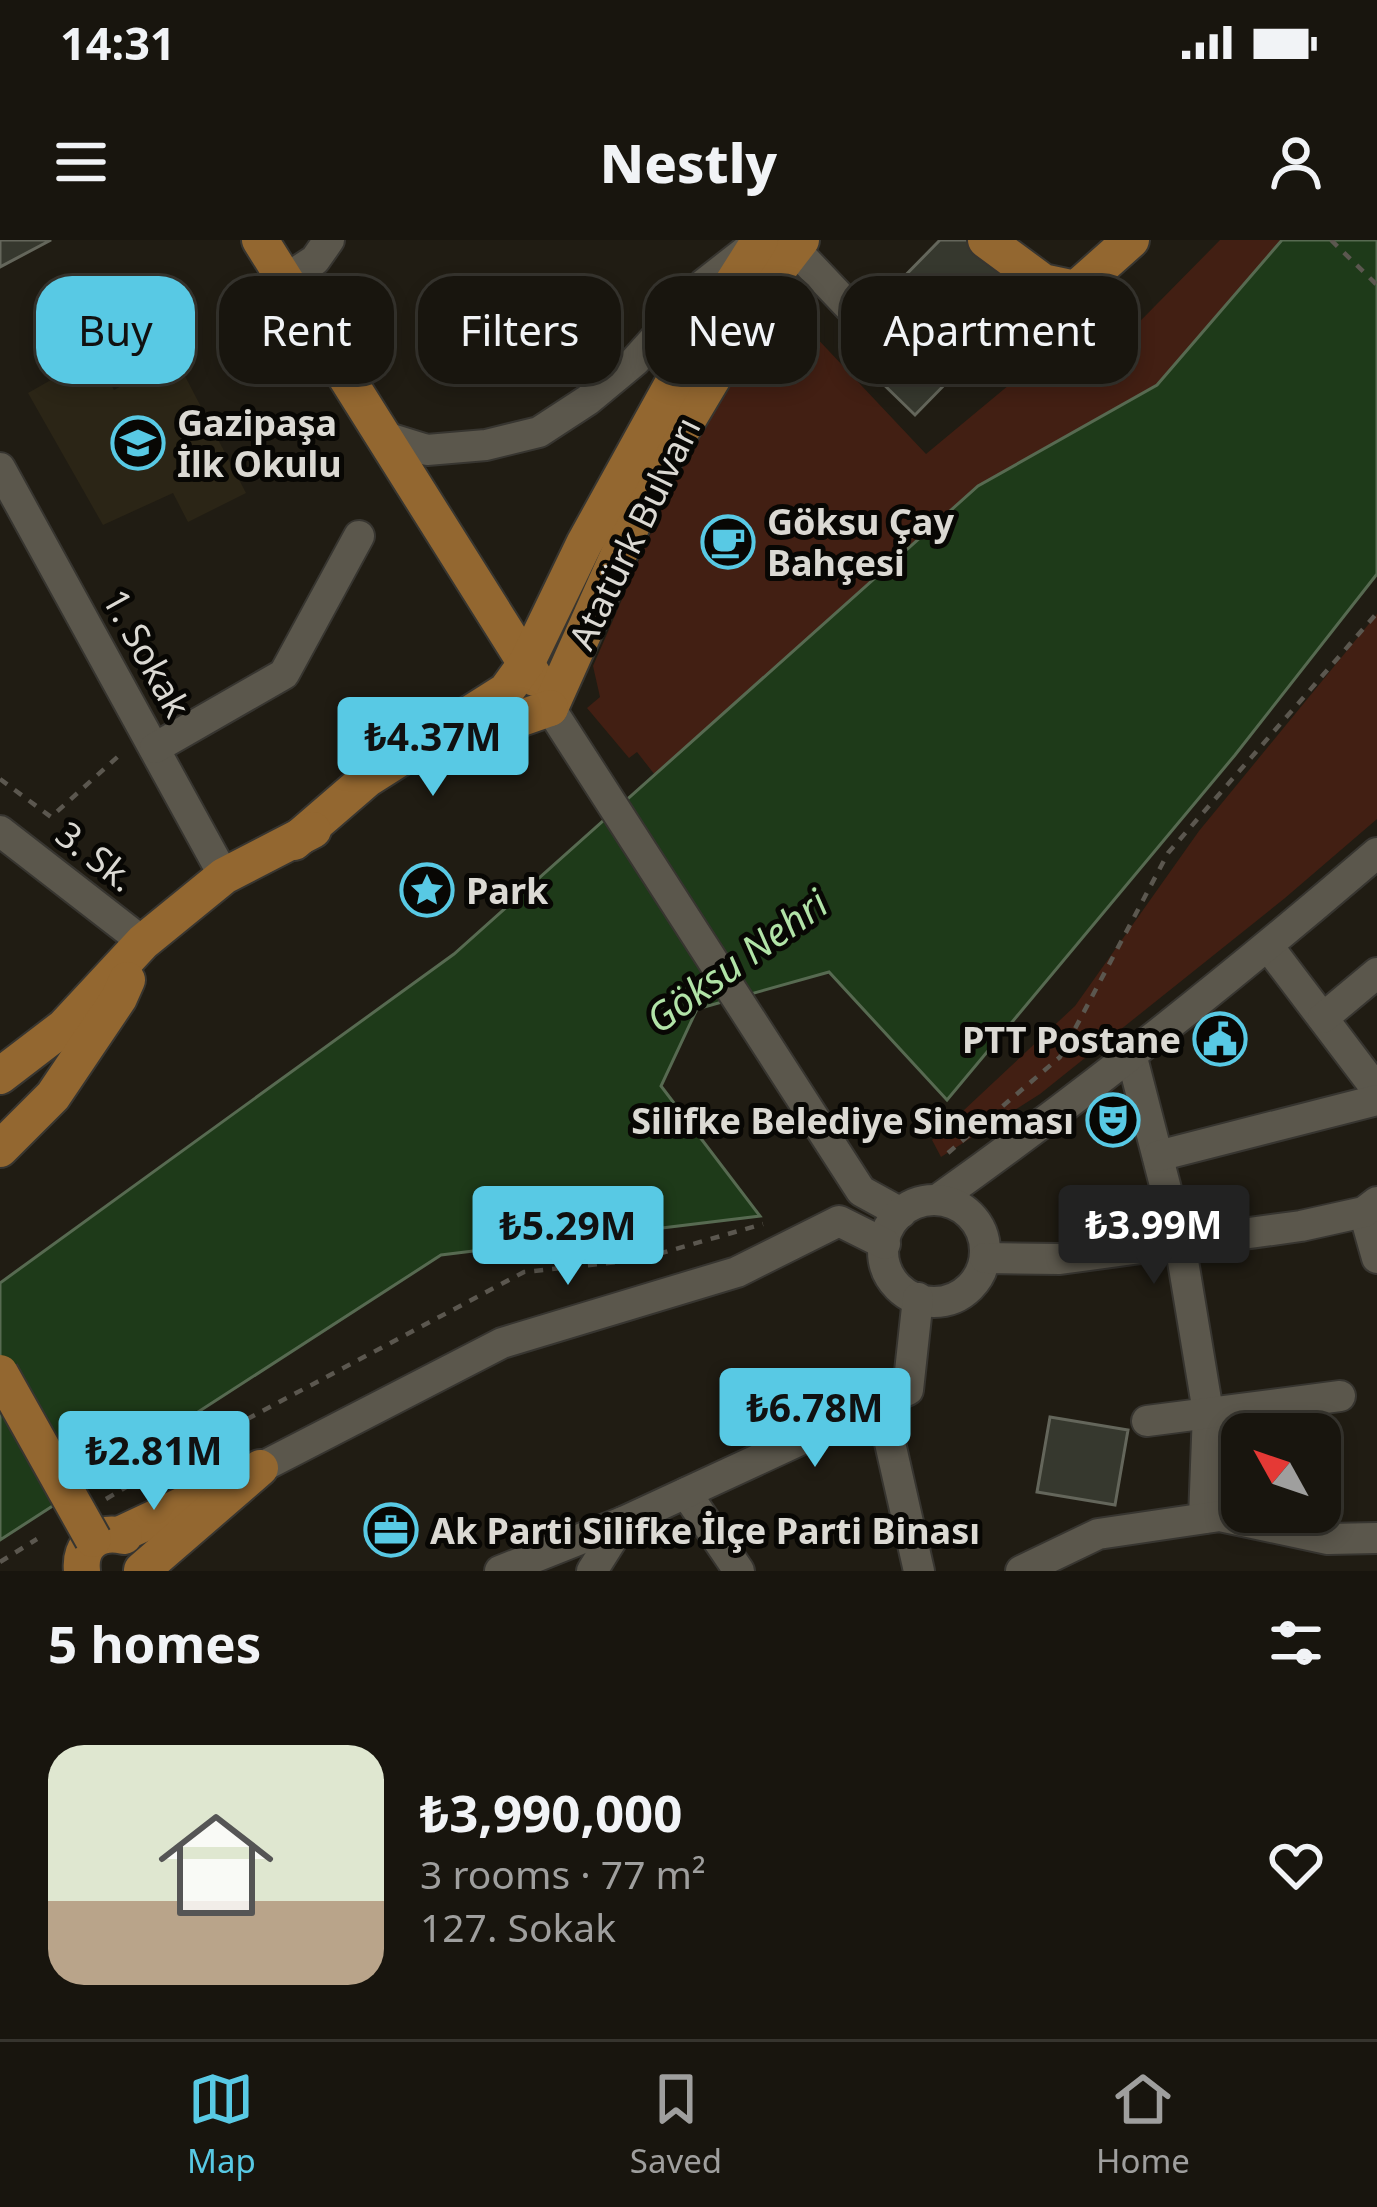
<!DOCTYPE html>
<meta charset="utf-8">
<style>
body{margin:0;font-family:"Noto Sans",sans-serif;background:#211e17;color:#f1f3f6;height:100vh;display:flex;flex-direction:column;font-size:45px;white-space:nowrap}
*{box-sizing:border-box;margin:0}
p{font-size:39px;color:#9f9f9e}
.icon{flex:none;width:66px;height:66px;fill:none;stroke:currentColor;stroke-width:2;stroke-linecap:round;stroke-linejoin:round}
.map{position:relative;height:1331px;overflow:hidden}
.sheet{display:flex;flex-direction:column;background:#18150e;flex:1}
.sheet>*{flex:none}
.top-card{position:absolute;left:36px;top:36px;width:1305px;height:108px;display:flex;gap:24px}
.needle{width:78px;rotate:310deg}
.tools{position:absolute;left:1221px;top:1173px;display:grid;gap:24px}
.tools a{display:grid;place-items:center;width:120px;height:120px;border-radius:24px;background:#18150e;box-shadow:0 6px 18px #0003,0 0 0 3px #36342e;font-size:60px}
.price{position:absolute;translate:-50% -102px;padding:0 27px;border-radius:12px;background:#58c9e4;color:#111;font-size:39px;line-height:78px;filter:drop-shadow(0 3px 6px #0008)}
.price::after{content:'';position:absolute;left:50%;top:72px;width:36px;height:27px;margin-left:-18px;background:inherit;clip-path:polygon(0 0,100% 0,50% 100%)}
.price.active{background:#222;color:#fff}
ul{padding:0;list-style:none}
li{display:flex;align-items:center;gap:36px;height:300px;padding:0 48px}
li+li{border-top:3px solid #36342e}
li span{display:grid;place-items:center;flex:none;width:336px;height:240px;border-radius:36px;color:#555}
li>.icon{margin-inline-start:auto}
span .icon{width:144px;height:144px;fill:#fffc;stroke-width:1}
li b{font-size:51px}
h2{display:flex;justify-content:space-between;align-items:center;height:144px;padding:0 48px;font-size:51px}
.chip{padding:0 42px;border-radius:36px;background:#18150e;box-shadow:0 6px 18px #0003,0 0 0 3px #36342e;font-size:42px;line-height:108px}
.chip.active{background:#58c9e4;color:#111}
.status{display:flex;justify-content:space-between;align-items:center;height:84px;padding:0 60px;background:#18150e;direction:ltr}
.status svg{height:33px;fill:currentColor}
header{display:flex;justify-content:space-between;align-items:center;height:156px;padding:0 48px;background:#18150e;font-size:54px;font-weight:800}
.tab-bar{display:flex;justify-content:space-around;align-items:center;height:168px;border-top:3px solid #36342e;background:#18150e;font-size:33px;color:#9f9f9e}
.tab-bar a{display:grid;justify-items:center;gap:6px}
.tab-bar .active{color:#58c9e4}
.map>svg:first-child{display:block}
</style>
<div class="status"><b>14:31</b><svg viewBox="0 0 49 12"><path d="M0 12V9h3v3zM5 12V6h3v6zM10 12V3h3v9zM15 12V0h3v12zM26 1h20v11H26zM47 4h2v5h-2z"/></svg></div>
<header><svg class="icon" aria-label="menu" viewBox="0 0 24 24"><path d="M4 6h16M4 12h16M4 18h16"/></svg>Nestly<svg class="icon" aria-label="person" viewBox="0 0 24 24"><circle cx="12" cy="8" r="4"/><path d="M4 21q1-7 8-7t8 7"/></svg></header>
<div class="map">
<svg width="1377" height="1331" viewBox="0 0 1377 1331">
<rect width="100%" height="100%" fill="#201c13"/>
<path fill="#2b2516" d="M95 115 114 150 175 117 246 253 188 282 173 253 103 285 28 153Z"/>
<g fill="#421f13">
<path d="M1220 0H1282L1157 145 978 246 655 535 637 512 629 518 587 468 600 457 593 426 664 263 735 125 779 58 926 214 1056 106 1091 131Z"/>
<path d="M1377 374V579L1285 658 1040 854 941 917 932 900 1075 766 1199 591Z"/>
</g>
<path fill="#1e3a19" stroke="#576a51" stroke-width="3" d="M1282 0H1377V334L1235 515 947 860 829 732 697 769 661 846 760 976 441 1015 0 1300V1043L454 714 978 246 1157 145Z"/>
<g fill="#36382e" stroke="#64665b" stroke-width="3">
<path d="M0 0H51L0 27Z"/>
<path d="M940 0H978L1033 54 915 175 840 102Z"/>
<path d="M1050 1177 1128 1190 1115 1265 1037 1252Z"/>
</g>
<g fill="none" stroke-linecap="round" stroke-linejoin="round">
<g stroke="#373530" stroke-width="34">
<g id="minor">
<path d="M786 0 859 77"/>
<path d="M283 41 315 20 329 0"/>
<path d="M382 196 427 210 486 205 539 192 588 160 635 121 704 44 750 8"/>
<path d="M0 228 224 636"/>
<path d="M550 468 861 951 901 973"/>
<path d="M155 508 284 434 359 296"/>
<path d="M0 591 143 702"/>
<path d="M1268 706 1377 850"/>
<path d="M1323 778 1377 733"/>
<path d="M1131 814 1180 1003 1208 1172 1204 1278"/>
<path d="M1158 916 1377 860"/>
<path d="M937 960C1089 852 1235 735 1377 613"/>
<circle cx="934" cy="1011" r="51"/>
<path d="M1364 972 1377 1018"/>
<path d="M985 1018 1060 1019 1301 986 1364 972 1377 962"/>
<path d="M881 1163 919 1331"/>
<path d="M1147 1181 1340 1156"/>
<path d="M260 1228 502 1103 737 1032 839 981 885 1004"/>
<path d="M686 1253 739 1331"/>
<path d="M500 1331 623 1282"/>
<path d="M592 1331 623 1282 908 1150 918 1058"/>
<path d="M1021 1331 1098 1294 1220 1276 1328 1299 1377 1298"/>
</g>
</g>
<g stroke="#373530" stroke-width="40">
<g id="major">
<path d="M260 0 535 438"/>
<path d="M986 0 1043 42 1076 49 1131 0"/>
<path d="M550 468 653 238 774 35 801 0"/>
<path d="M453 506 481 492 550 468"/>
<path d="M294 602 367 539 506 451 527 422 584 304 698 98 760 0"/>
<path d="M0 836 64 787 143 702 224 636 313 590"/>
<path d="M0 909 53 856 119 758 127 740"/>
<path d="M121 1294 219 1248"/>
<path d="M142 1330 260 1228"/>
<path d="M82 1331C79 1304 98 1290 124 1296"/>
</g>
</g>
<g stroke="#5b574f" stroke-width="4.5" stroke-dasharray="9 9" stroke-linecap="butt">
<path d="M1331 0 1377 45"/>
<path d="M0 539 51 577 124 511"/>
<path d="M948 913 1060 817 1168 613 1377 373"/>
<path d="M106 1259 187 1211 524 1032 637 1020 763 984"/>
<path d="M0 1322 37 1299"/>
</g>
<use href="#minor" stroke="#5b574c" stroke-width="30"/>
<use href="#major" stroke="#936730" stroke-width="36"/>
<g stroke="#373530" stroke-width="40" stroke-linecap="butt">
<path id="major-bridge" d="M0 1133 93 1299"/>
</g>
<use href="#major-bridge" stroke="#936730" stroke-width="36"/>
</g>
<defs>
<g id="school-ring" transform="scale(2.7)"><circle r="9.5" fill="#080704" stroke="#58c9e4" stroke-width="1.5"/><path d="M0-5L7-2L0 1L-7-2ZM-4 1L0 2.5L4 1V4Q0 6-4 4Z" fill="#58c9e4"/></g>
<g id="cafe-ring" transform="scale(2.7)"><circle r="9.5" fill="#080704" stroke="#58c9e4" stroke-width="1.5"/><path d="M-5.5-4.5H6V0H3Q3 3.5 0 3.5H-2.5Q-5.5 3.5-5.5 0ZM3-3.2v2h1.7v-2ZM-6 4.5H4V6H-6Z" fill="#58c9e4"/></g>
<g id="sight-ring" transform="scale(2.7)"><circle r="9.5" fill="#080704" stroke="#58c9e4" stroke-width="1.5"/><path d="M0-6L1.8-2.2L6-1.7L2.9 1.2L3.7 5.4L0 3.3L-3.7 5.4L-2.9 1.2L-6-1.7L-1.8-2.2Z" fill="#58c9e4"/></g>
<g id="civic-ring" transform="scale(2.7)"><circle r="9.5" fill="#080704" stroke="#58c9e4" stroke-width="1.5"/><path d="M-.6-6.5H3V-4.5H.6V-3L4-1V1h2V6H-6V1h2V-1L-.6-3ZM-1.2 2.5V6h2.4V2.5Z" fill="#58c9e4"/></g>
<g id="theatre-ring" transform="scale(2.7)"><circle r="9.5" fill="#080704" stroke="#58c9e4" stroke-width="1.5"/><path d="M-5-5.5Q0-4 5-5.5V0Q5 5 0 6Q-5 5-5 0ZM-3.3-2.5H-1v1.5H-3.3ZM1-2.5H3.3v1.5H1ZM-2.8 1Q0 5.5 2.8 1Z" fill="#58c9e4"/></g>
<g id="office-ring" transform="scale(2.7)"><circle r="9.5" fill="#080704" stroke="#58c9e4" stroke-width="1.5"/><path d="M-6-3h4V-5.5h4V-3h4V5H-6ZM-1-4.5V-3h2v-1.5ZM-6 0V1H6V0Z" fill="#58c9e4"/></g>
</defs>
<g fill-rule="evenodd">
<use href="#school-ring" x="138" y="203"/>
<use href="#cafe-ring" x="728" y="302"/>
<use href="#sight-ring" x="427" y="650"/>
<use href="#civic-ring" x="1220" y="799"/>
<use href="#theatre-ring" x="1113" y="880"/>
<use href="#office-ring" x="391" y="1290"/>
</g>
<g text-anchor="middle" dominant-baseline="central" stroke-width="10" stroke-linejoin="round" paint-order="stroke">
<g font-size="36" font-weight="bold" fill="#dbd9d3" stroke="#080704" text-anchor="start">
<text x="177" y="182">Gazipaşa<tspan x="177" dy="41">İlk Okulu</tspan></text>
<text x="767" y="281">Göksu Çay<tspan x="767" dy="41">Bahçesi</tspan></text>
<text x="466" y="650">Park</text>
<text x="1181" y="799" text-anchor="end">PTT Postane</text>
<text x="1074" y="880" text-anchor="end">Silifke Belediye Sineması</text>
<text x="430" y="1290">Ak Parti Silifke İlçe Parti Binası</text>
</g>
<g font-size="36" fill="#dbd9d3" stroke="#080704">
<text transform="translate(634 293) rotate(-64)">Atatürk Bulvarı</text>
<text transform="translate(147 413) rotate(61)">1. Sokak</text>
<text transform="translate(96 616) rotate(38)">3. Sk.</text>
</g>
<g font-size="39" font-style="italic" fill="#b1e3a7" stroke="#080704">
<text transform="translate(736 720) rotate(-36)">Göksu Nehri</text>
</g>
</g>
</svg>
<div class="tools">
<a><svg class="needle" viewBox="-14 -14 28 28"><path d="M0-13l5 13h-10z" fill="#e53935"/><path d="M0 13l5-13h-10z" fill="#9f9f9e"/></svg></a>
</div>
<b class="price" style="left:433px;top:559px">₺4.37M</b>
<b class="price active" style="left:1154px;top:1047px">₺3.99M</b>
<b class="price" style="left:568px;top:1048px">₺5.29M</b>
<b class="price" style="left:815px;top:1230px">₺6.78M</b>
<b class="price" style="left:154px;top:1273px">₺2.81M</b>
<div class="top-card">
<a class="chip active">Buy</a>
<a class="chip">Rent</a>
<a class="chip">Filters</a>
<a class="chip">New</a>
<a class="chip">Apartment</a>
</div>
</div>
<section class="sheet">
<h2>5 homes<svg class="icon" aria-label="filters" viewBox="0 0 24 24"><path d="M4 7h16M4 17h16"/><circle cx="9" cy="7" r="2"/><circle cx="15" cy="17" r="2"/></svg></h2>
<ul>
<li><span style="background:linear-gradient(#dfe7d0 65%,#b9a48a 0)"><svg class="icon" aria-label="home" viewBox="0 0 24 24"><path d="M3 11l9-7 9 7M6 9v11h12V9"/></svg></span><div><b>₺3,990,000</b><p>3 rooms · 77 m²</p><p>127. Sokak</p></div><svg class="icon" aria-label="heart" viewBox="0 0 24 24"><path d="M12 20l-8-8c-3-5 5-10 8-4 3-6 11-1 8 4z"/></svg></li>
</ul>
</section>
<nav class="tab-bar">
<a class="active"><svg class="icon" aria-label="map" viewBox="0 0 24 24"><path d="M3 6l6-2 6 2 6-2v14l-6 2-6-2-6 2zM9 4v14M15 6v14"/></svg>Map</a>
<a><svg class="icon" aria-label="saved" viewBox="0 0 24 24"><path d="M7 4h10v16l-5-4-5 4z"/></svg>Saved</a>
<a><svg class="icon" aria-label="home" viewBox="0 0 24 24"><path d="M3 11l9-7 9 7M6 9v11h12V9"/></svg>Home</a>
</nav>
